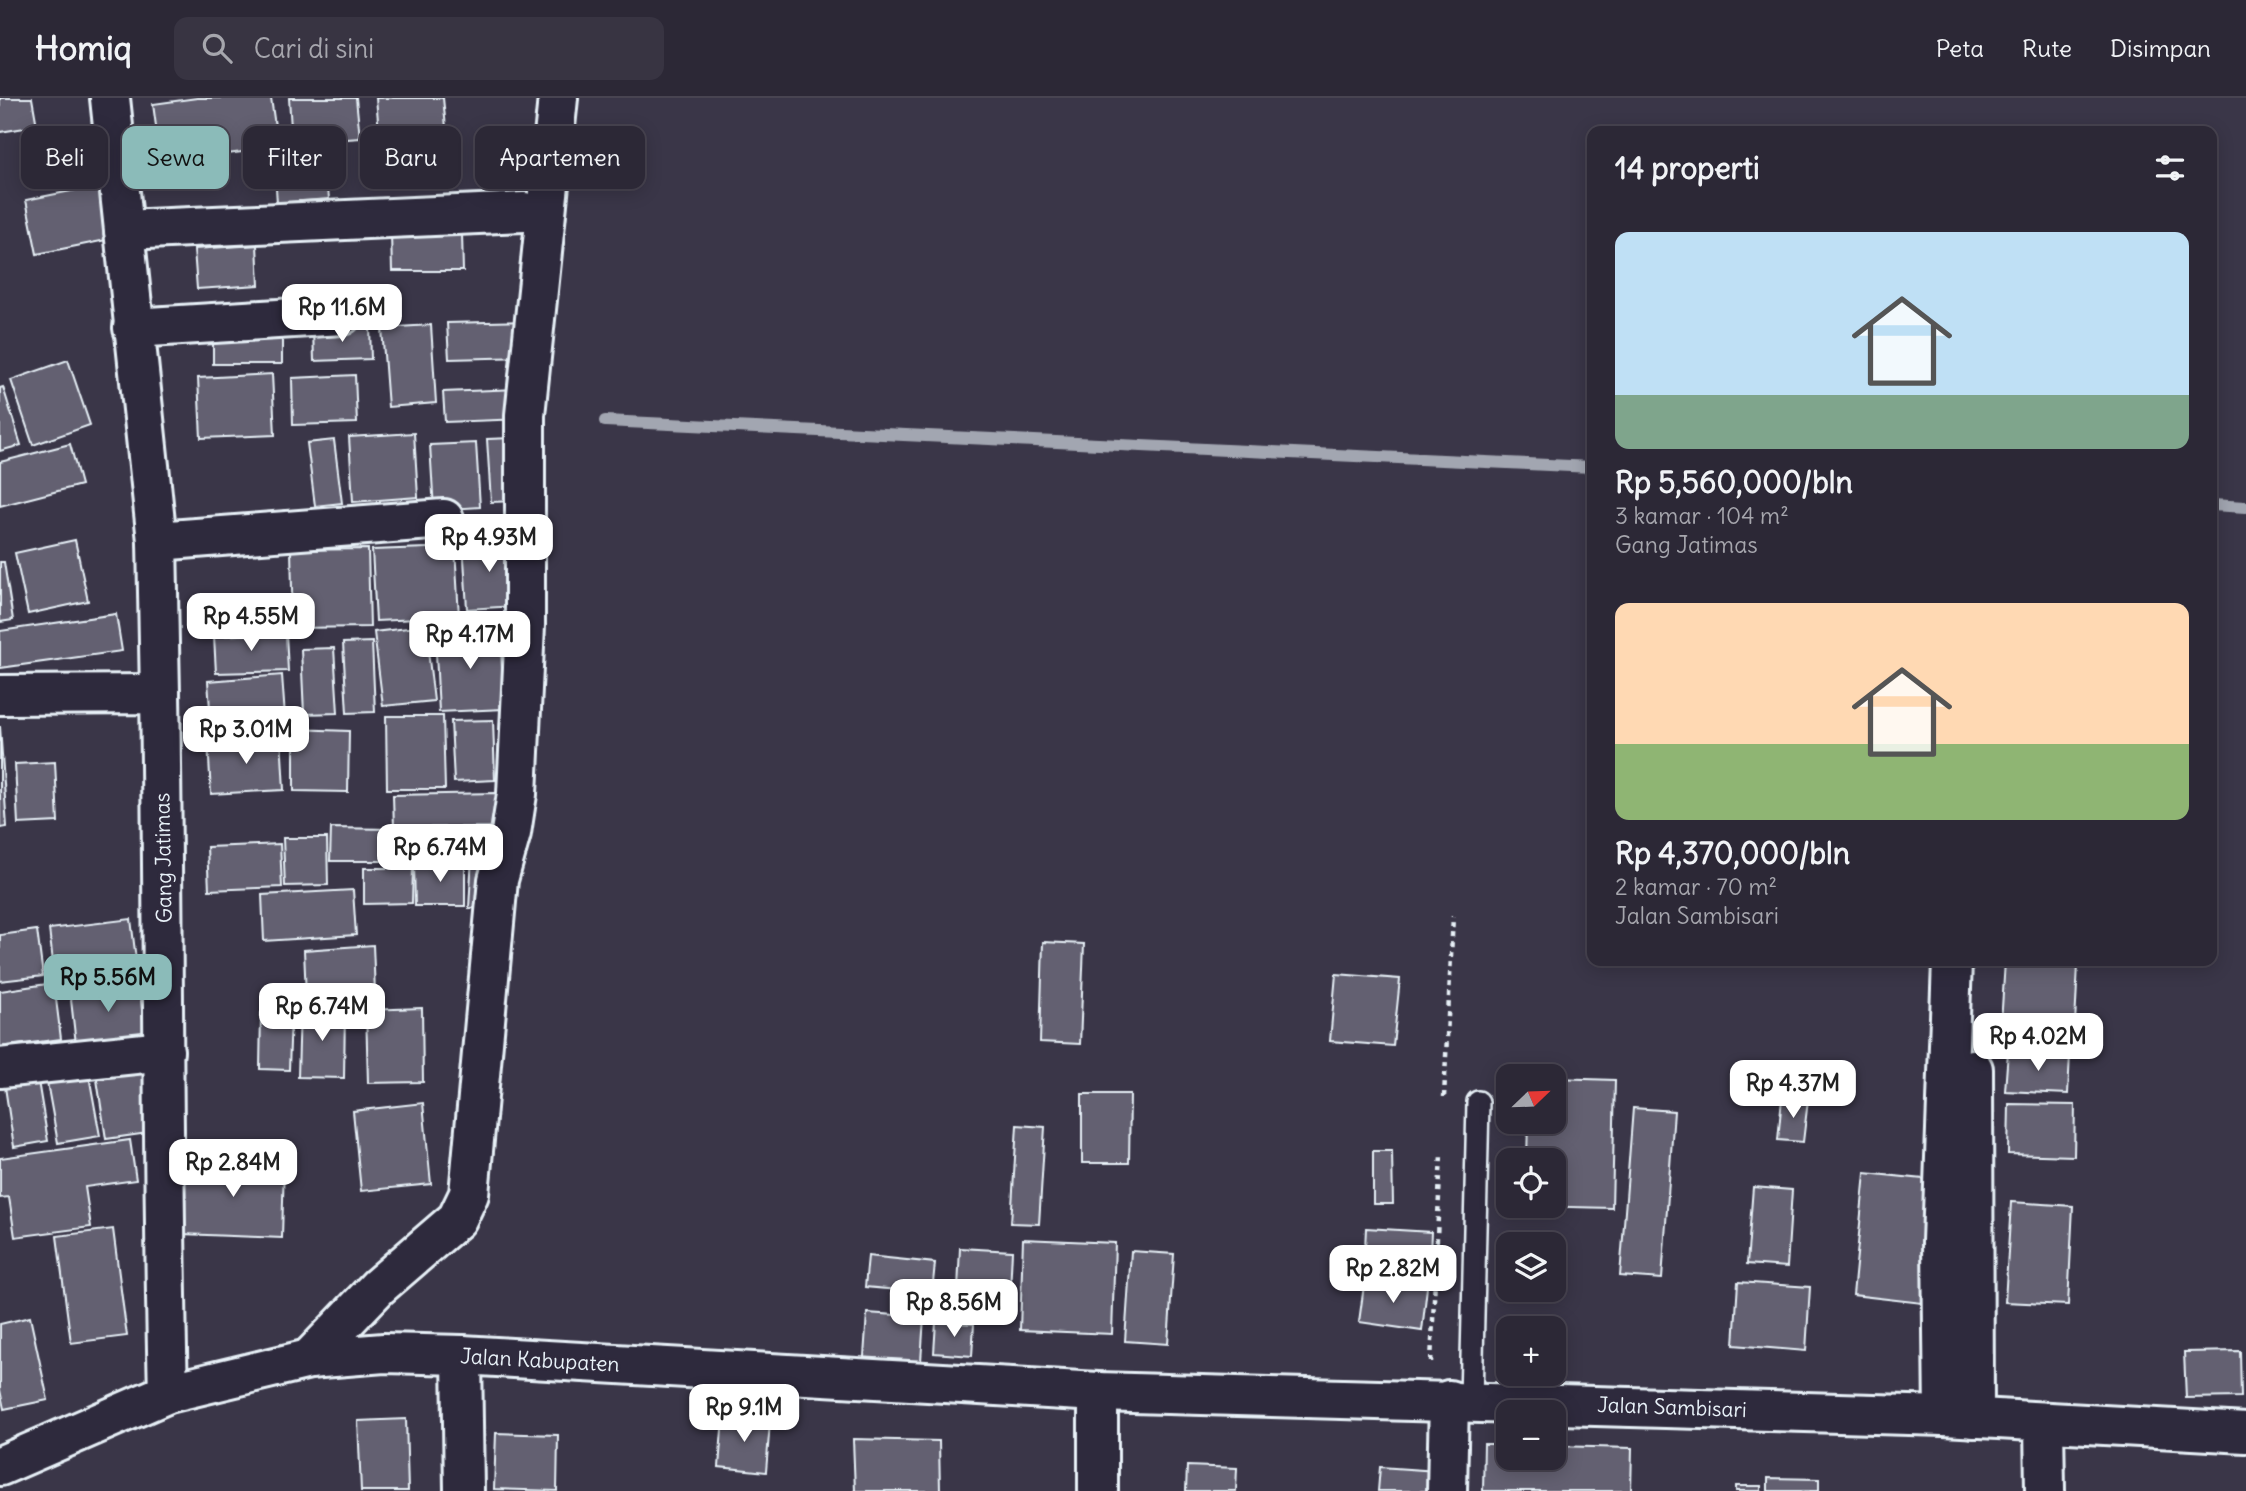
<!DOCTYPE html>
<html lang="id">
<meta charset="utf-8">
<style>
body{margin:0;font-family:Delius,sans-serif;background:#383442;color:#f1f3f6;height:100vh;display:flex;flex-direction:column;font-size:26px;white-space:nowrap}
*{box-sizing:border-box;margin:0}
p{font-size:23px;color:#a6a6ad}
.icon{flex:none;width:38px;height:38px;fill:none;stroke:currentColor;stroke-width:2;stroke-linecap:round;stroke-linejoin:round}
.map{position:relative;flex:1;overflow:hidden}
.details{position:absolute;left:1587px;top:28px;width:630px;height:840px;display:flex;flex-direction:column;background:#2c2836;border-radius:14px;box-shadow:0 4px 18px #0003,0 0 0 2px #484451}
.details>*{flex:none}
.guide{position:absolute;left:21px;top:28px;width:665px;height:63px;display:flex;gap:14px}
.needle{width:46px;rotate:67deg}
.controls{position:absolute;left:1496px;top:966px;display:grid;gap:14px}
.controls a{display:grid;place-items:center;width:70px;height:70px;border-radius:14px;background:#2c2836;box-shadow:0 4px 18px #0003,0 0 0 2px #484451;font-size:35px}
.price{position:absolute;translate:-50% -60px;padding:0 16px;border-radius:14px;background:#fff;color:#222;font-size:23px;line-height:46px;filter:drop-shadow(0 2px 4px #0008)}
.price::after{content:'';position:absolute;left:50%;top:42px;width:21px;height:16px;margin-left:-10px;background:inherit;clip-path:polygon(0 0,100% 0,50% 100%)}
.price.active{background:#8bbbb9;color:#111}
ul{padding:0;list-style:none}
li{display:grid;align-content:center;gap:14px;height:371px;padding:0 28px}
li span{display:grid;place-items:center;height:217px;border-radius:14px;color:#555}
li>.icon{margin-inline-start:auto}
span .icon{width:126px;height:126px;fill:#fffc;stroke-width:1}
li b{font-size:30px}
h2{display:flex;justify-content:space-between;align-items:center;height:84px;padding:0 28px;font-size:30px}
.chip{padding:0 24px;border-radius:14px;background:#2c2836;box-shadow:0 4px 18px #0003,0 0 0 2px #484451;font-size:24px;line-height:63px}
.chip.active{background:#8bbbb9;color:#111}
header{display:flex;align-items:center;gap:42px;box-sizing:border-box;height:98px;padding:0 35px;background:#2c2836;border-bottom:2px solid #484451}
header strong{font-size:33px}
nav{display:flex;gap:38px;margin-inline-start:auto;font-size:24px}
.search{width:490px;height:63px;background:#383442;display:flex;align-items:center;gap:18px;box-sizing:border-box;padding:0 24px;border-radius:14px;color:#a6a6ad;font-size:26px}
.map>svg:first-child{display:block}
</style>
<header>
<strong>Homiq</strong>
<div class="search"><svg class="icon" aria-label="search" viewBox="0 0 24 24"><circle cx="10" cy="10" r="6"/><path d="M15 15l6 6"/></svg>Cari di sini</div>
<nav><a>Peta</a><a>Rute</a><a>Disimpan</a></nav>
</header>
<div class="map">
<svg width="2246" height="1393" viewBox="0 0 2246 1393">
<rect width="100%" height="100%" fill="#3a3648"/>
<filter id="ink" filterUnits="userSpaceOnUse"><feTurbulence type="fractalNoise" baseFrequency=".0143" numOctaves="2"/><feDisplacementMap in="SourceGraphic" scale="14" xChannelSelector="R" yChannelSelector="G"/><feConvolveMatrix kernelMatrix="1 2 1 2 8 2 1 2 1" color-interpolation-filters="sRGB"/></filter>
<g filter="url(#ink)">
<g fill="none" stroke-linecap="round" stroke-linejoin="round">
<g stroke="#a2a6b1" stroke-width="12">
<path d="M605 323 1592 369"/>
<path d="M2212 407 2246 409"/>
</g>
</g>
<g fill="#636171" stroke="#e8f1f8" stroke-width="2">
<path d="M0 0H32L37 28 0 34Z"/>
<path d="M197 0H271L278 49 161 65 153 6Z"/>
<path d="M289 0H356L360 40 292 45Z"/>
<path d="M376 0H443L448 49 381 56Z"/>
<path d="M325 58 329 101 277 105 274 62Z"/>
<path d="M101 87 111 141 37 156 26 102Z"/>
<path d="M391 135H462L463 173H392Z"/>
<path d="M257 147 259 187 197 191 194 151Z"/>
<path d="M526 223 527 259 449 261 447 225Z"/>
<path d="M431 227 436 305 388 309 382 230Z"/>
<path d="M370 228 371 261 314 263 313 230Z"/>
<rect x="213" y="229" width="69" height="37"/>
<path d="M68 262 90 327 33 347 11 282Z"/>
<path d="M272 276 275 337 201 340 198 280Z"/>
<path d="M355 277 357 325 293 327 292 280Z"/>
<path d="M3 289 21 347 0 353V290Z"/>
<path d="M521 291 522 321 445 324 443 294Z"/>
<path d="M414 335 418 399 353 404 349 339Z"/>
<path d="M512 340 516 403 491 404 487 341Z"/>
<path d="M334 342 342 405 315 408 307 345Z"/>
<path d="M476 345 480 409 434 412 430 347Z"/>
<path d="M70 346 81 387 0 408V364Z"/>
<path d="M511 440 516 508 467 511 463 443Z"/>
<path d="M75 442 88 503 28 516 15 455Z"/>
<path d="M455 449 459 519 376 523 372 452Z"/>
<path d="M368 451 370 529 293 530 291 452Z"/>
<path d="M0 464H4L13 522 0 524Z"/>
<path d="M116 516 122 553 0 570V533Z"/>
<path d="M425 528 434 603 383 608 374 534Z"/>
<path d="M500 531 504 611 439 614 435 535Z"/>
<path d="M286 535 288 573 216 575 214 538Z"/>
<path d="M372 544 375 614 347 615 343 545Z"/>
<path d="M334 550 338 615 304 616 301 551Z"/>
<path d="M282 577 285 619 211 625 208 583Z"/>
<path d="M386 618H443L445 691H387Z"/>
<path d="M493 622 495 682 454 684 451 623Z"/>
<path d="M0 628 7 729 0 730Z"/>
<path d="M294 631 349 633 348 694 294 693Z"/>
<path d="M281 639 284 692 211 696 208 643Z"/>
<path d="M55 664 58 724 18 726 15 666Z"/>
<path d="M496 695 497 729 394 730 393 697Z"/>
<path d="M331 730 392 731V763H330Z"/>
<path d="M283 740H327L328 787 285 788Z"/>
<path d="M280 746 282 789 209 792 207 749Z"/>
<path d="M472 758 494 760 491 811 469 810Z"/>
<path d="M414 765H465V808H415Z"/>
<path d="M364 770H413L412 805 364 806Z"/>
<path d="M353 792 356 837 264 843 262 797Z"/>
<path d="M131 821 136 862 54 872 49 831Z"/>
<path d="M37 832 43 878 0 883V837Z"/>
<path d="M1043 844 1084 846 1080 946 1040 944Z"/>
<path d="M373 847 375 894 306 898 304 852Z"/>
<path d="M1618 863H1647V868L1618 865Z"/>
<path d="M2005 863 2078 866 2074 946 2000 942Z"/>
<path d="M138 876 146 948 77 955 69 884Z"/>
<path d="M1336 876 1400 881 1393 948 1330 943Z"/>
<path d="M54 885 61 941 0 949V893Z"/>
<path d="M300 910 345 911 344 980 298 979Z"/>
<path d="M422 910 423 984 368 985 366 912Z"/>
<path d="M261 915 291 916 289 972 260 971Z"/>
<path d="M2008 953 2070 956 2068 996 2005 993Z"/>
<path d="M144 960 155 1034 106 1041 95 968Z"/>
<path d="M88 972 100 1038 58 1045 46 979Z"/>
<path d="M37 977 48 1043 14 1049 4 982Z"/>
<path d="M1554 980 1615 982 1612 1110 1528 1108H1554V1062H1527L1528 1024H1554Z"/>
<path d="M1082 996H1130L1129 1065H1082Z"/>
<path d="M1782 1000 1808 1002 1803 1044 1778 1042Z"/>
<path d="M423 1005 431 1086 361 1093 353 1013Z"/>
<path d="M2009 1006 2075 1007 2074 1058 2008 1056Z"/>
<path d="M1633 1010 1674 1013 1662 1181 1620 1178Z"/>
<path d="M1017 1027 1045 1029 1039 1126 1011 1125Z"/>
<path d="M130 1042 136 1082 85 1089 91 1129 15 1139 9 1099 0 1100V1060Z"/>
<path d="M1373 1053H1392L1393 1106H1373Z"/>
<path d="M183 1063 284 1066 282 1140 182 1136Z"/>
<path d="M1865 1075 1933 1082 1922 1205 1853 1197Z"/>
<path d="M1753 1089 1792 1092 1787 1169 1747 1166Z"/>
<path d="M2011 1104 2073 1108 2068 1207 2005 1204Z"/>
<path d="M1366 1130 1431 1134 1429 1176 1364 1172Z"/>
<path d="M113 1131 127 1238 71 1245 57 1138Z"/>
<path d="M1023 1141 1115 1145 1112 1236 1020 1232Z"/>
<path d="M960 1150 1012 1153 1009 1214 957 1211Z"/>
<path d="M1131 1153 1174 1156 1168 1246 1125 1243Z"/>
<path d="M868 1158 935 1165 932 1195 865 1189Z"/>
<path d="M1365 1180 1427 1189 1422 1233 1359 1224Z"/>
<path d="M1738 1184 1810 1189 1806 1253 1734 1247Z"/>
<path d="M867 1215 924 1219 920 1278 863 1273Z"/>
<path d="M30 1219 48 1302 4 1311 0 1292V1226Z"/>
<path d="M936 1224 974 1226 972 1258 934 1255Z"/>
<path d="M2240 1253 2241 1299 2186 1300 2184 1254Z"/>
<path d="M723 1319 770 1324 766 1374 719 1369Z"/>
<path d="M406 1321 408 1393H361L358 1323Z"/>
<path d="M496 1335 558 1337 557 1393 494 1391Z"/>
<path d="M853 1341 939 1343 940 1393H855Z"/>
<path d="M1484 1346H1508V1360H1554V1348L1632 1350 1631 1393H1483Z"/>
<path d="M1187 1368 1237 1370 1236 1393H1186Z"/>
<path d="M1380 1369 1437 1373 1436 1393H1378Z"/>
<path d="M1768 1380 1819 1381V1393H1768Z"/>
<rect x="1736" y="1388" width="25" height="5"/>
</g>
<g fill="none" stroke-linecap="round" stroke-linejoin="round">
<g stroke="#e8f1f8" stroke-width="26">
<path id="lane" d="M1471 1303 1478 1004"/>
</g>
<g stroke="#e8f1f8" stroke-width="44">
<g id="street">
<path d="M110 0 157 443 160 596"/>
<path d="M124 132 524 114"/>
<path d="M133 230 342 217"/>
<path d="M157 443 444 421"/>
<path d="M0 597 160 596C164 829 162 1062 168 1295"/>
<path d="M0 970 164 953"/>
<path d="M1973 971 1974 1320"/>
<path d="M462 1257 464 1393"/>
<path d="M309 1261 378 1189 457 1121 469 1096 498 782 511 735 517 696 525 527V317L558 0"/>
<path d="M1944 1318 1942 1144 1952 863"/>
<path d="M2044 1325 2045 1393"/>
<path d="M1098 1393V1294"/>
<path d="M1447 1393 1449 1302"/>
</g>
</g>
<g stroke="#e8f1f8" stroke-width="44">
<path id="secondary" d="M0 1368 168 1295 309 1261 384 1255 462 1257 1098 1294 1944 1318 2246 1335"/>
</g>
<g stroke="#e8f1f8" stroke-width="4.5" stroke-dasharray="5 5" stroke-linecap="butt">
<path d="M1444 999 1453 818"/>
<path d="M1431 1264 1441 1056"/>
</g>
<use href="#lane" stroke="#2f2a3d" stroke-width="21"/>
<use href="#street" stroke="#2f2a3d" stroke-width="38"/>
<use href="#secondary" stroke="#2f2a3d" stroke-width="38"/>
</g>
</g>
<g text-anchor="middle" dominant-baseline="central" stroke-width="5" stroke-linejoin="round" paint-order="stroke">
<g font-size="21" fill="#e8f1f8" stroke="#2f2a3d">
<text transform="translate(163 760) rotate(-91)">Gang Jatimas</text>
<text transform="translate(540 1262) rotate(3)">Jalan Kabupaten</text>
<text transform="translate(1672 1309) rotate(2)">Jalan Sambisari</text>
</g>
</g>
</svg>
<div class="controls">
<a><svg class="needle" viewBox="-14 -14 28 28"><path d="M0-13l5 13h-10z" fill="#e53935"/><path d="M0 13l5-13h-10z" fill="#a6a6ad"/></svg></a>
<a><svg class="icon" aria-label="locate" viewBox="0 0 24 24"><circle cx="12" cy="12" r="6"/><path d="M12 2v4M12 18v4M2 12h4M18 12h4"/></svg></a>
<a><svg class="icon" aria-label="layers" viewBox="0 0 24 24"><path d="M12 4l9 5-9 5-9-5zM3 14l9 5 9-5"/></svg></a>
<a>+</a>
<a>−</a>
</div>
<b class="price" style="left:342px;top:246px">Rp 11.6M</b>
<b class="price" style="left:489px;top:476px">Rp 4.93M</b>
<b class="price" style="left:251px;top:555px">Rp 4.55M</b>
<b class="price" style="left:470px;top:573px">Rp 4.17M</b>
<b class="price" style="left:246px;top:668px">Rp 3.01M</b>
<b class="price" style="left:440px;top:786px">Rp 6.74M</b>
<b class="price active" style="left:108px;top:916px">Rp 5.56M</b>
<b class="price" style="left:322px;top:945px">Rp 6.74M</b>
<b class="price" style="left:2038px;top:975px">Rp 4.02M</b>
<b class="price" style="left:1793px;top:1022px">Rp 4.37M</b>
<b class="price" style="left:233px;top:1101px">Rp 2.84M</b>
<b class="price" style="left:1393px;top:1207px">Rp 2.82M</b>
<b class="price" style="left:954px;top:1241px">Rp 8.56M</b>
<b class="price" style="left:744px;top:1346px">Rp 9.1M</b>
<div class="guide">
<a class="chip">Beli</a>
<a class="chip active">Sewa</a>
<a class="chip">Filter</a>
<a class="chip">Baru</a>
<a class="chip">Apartemen</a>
</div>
<section class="details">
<h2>14 properti<svg class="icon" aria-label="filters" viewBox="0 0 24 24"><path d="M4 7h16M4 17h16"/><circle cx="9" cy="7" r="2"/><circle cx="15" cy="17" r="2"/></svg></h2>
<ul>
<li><span style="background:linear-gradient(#bfe0f5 75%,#7fa58c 0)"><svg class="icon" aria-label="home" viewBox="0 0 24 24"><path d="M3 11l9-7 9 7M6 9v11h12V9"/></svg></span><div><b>Rp 5,560,000/bln</b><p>3 kamar · 104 m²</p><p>Gang Jatimas</p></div></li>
<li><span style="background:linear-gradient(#ffd9b3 65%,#8fb573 0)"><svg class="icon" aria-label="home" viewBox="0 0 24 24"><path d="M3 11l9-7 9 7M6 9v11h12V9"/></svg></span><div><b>Rp 4,370,000/bln</b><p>2 kamar · 70 m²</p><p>Jalan Sambisari</p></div></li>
</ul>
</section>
</div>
